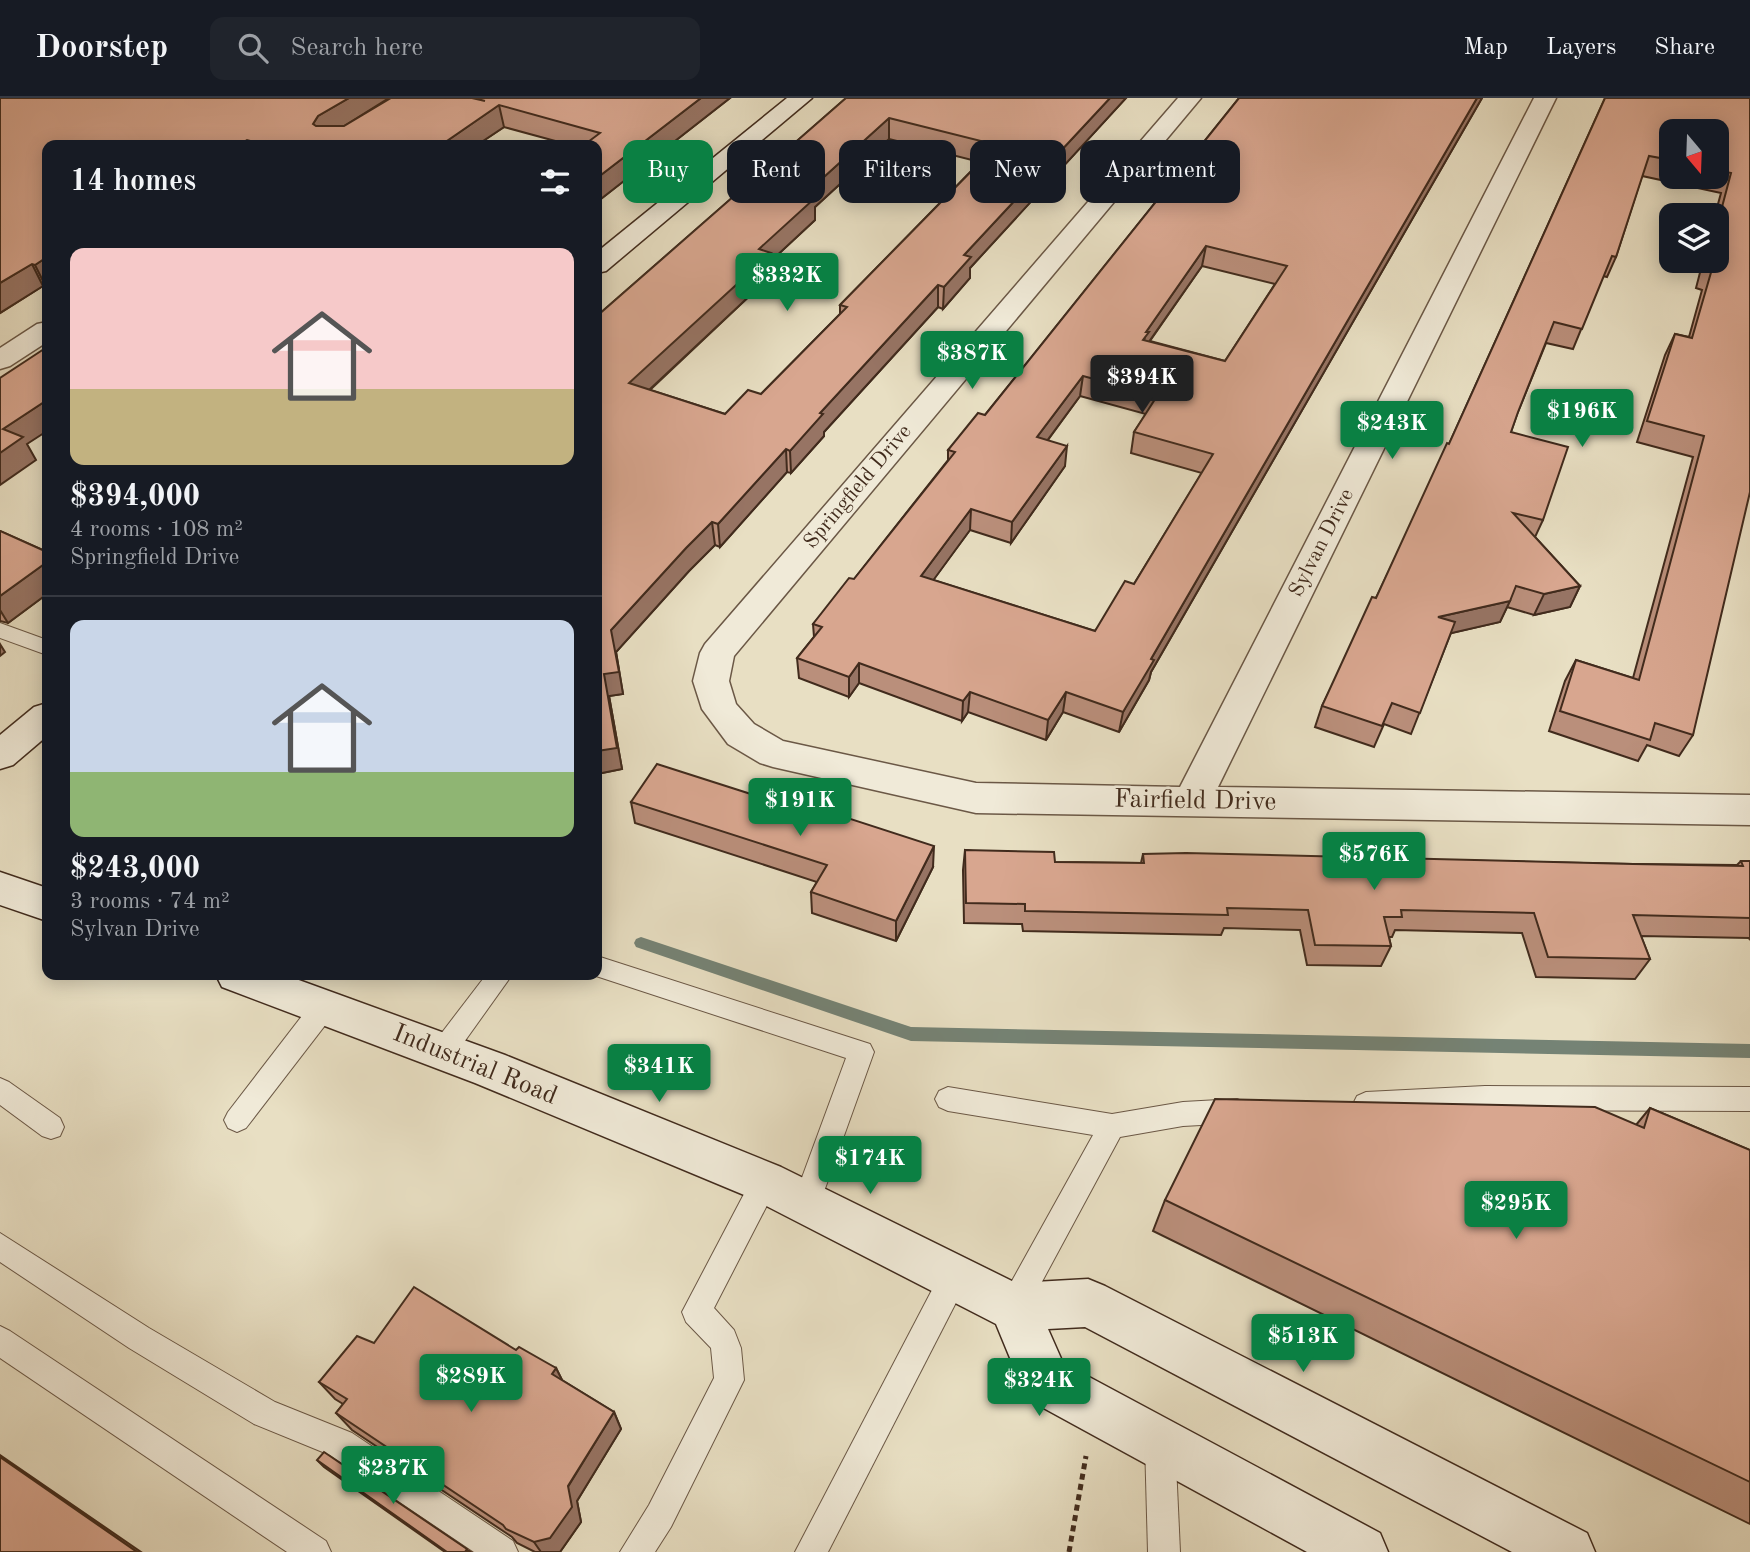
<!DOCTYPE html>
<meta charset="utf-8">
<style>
body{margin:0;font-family:"Old Standard TT",serif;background:#20242c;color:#f1f3f6;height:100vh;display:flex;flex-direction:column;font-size:26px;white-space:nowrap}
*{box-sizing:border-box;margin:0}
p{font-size:23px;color:#9ea1a6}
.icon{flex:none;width:38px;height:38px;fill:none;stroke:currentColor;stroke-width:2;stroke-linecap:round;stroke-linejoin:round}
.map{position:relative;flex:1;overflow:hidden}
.side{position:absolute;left:42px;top:42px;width:560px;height:840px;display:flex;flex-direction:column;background:#171b24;border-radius:14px;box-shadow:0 4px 18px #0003}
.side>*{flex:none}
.hud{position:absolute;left:623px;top:42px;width:665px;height:63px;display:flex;gap:14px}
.needle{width:46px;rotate:161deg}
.controls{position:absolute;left:1659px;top:21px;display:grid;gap:14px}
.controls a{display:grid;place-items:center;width:70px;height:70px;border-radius:14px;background:#171b24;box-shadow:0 4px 18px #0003;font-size:35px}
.price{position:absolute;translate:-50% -60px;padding:0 16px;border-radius:7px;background:#0b8043;color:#fff;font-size:23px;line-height:46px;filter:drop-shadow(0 2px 4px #0008)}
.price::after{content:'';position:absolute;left:50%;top:42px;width:21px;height:16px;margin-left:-10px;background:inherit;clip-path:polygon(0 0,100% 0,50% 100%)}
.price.selected{background:#222;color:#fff}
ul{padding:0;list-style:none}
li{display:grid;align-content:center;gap:14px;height:371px;padding:0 28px}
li+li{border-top:2px solid #363941}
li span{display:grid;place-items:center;height:217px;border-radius:14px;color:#555}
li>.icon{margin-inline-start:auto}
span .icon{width:126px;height:126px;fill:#fffc;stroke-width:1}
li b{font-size:30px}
h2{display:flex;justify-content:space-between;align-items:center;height:84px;padding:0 28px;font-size:30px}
.pill{padding:0 24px;border-radius:14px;background:#171b24;box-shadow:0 4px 18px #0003;font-size:24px;line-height:63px}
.pill.selected{background:#0b8043;color:#fff}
header{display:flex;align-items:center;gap:42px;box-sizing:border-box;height:98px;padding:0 35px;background:#171b24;border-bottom:2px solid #363941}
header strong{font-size:33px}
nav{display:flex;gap:38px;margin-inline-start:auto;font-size:24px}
.search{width:490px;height:63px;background:#20242c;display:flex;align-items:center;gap:18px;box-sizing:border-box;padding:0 24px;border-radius:14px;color:#9ea1a6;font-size:26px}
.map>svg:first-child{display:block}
</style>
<header>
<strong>Doorstep</strong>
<div class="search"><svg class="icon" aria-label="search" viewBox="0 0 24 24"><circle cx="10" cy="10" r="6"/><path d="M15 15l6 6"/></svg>Search here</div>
<nav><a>Map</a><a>Layers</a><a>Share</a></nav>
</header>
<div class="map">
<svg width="1750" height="1454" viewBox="0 0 1750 1454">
<rect width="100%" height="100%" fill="#e8dfc3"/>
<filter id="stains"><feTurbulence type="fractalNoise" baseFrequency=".00286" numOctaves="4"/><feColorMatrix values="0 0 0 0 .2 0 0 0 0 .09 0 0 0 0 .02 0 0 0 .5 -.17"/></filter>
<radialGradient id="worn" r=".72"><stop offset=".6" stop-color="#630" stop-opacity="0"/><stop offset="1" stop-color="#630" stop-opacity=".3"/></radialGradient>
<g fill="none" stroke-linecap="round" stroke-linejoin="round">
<path fill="#758375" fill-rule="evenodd" d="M641 839 911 929 1750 946V960L911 943 636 849 634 845 636 841Z"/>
<g stroke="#6b5846" stroke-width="2">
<g id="lane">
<path d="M0 525 47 542V557L0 540Z"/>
<path d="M597 858 870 946 874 954 817 1113 807 1117 797 1113 793 1104 846 960 593 877H597Z"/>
<path d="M486 877H512L452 961 443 964 434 961 430 953 434 945Z"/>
<path d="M324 898 333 901 337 909 333 917 246 1030 237 1034 228 1030 224 1022 228 1014 315 901Z"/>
<path d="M0 980 9 984 60 1020 64 1029 60 1038 51 1041 42 1038 0 1007Z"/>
<path d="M1485 988 1750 989V1013L1485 1012 1366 1018 1357 1014 1353 1006 1357 998 1366 994Z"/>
<path d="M948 989 1112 1016 1183 1004 1237 1001 1246 1005 1250 1013 1246 1021 1237 1025 1183 1028 1120 1039 1023 1219 1013 1223 1003 1219 999 1209 1003 1199 1093 1037 948 1013 939 1009 935 1001 939 993Z"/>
<path d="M765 1071 775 1075 779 1084 714 1210 734 1232 741 1250 744 1282 671 1429 655 1454H620L649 1407 714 1280 711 1250 686 1224 682 1214 755 1075Z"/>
<path d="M0 1135 149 1230 275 1304 352 1335 513 1443 518 1454H474L330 1357 254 1326 129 1250 0 1164Z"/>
<path d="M954 1165 964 1169 968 1179 964 1189 828 1454H795L944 1169Z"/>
<path d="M0 1228 10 1233 326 1443 331 1454H287L0 1260Z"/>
<path d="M1160 1329 1171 1333 1175 1344 1180 1454H1148L1145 1344 1149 1333Z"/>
</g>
</g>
<g stroke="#6b5846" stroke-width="3">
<g id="street">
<path d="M1178 0H1201L734 558 729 583 736 606 754 626 783 643 976 685 1180 689 1534 0H1556L1218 689 1750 697V727L976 715 773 669 760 665 728 646 702 611 693 583 700 555 705 546Z"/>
<path d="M47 224V244L10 268 0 271V250L37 226Z"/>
</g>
</g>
<g stroke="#412b1d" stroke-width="3">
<g id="secondary">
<path d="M787 0H812L606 173 597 175V154Z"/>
<path d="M47 605V638L13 667 0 671V637L34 609Z"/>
<path d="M0 774 47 790V823L0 807Z"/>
<path d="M216 877H285L505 957 781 1069 1016 1185 1088 1181 1105 1188 1587 1435 1595 1454H1512L1085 1229 1048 1231 1063 1265 1380 1435 1388 1454H1307L1027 1301 996 1226 749 1099 475 985 222 889Z"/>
</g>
</g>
<path stroke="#412b1d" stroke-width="5" stroke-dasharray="6 4.5" stroke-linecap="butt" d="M1069 1454 1086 1358"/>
<use href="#lane" fill="#f0ead8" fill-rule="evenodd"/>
<use href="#street" fill="#f0ead8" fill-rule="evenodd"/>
<use href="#secondary" fill="#f0ead8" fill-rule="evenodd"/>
</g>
<g fill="#ba8f7b" stroke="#412b1d" stroke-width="2" fill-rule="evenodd">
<path d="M0 0H389L343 28 474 0H730L597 104V47H570L504 29 477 47H47L46 189 43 188 0 215Z"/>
<path d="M846 0H1126L970 170V180L943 211 938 209 824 334V338L791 375 787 374 720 449 715 447 689 473 616 554 623 596 609 598 622 671 597 676V218ZM889 41 980 64 840 207V216L761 296 725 316 650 292 773 176 772 162 815 122V109Z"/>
<path d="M1239 0H1482L1151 574 1149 582 1119 634 1063 614 1046 642 968 614 962 623 859 585 849 599 799 580 797 560 814 539 813 526 854 481 948 362V352L985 317ZM1202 168 1275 186 1225 263 1150 243ZM1080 298 1146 316 1134 334 1131 355 1202 375 1134 486 1095 533 933 482 970 432 1011 445 1065 368 1048 342Z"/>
<path d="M1605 0H1750L1693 637 1679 658 1647 647 1638 663 1549 633 1565 583 1576 562 1633 580 1693 359 1637 344 1665 257 1675 236 1689 239 1702 192 1696 190 1703 163H1717V117H1715L1721 95 1642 78 1616 159 1607 179 1603 178 1573 251 1546 245 1518 314 1511 334 1543 422 1535 439 1580 488 1570 509 1534 517 1507 509 1500 524 1451 535 1411 636 1384 626 1374 649 1315 629 1322 608 1376 500 1449 346ZM1671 33H1717V79H1671Z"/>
<path d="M0 433 47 454V496L8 525 0 523Z"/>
<path d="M631 704 933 769 896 843 812 815 811 794 817 784 635 725Z"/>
<path d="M965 752 1055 764 1141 765 1143 756 1633 766 1737 767 1741 763H1750V842L1749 840 1641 838 1650 861 1635 881 1536 879 1522 835 1395 832 1392 839H1389L1391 848 1381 868 1307 867 1300 832 1224 830 1221 837 1023 833 1022 826 964 825 963 772Z"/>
<path d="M1650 1010 1750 1052V1426L1153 1133 1165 1102 1636 1027Z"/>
<path d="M374 1245 516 1252 556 1270 562 1282 614 1314 621 1331 577 1403 581 1424 560 1454H535L517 1445 512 1439 352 1332 336 1315 343 1306 335 1301 319 1284Z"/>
<path d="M317 1362 471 1454H445L324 1369Z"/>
</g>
<g fill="#977464" stroke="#412b1d" stroke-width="2">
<path d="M349 0H389L325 40 313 26 318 18Z"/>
<path d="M701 0H730L597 104V80Z"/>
<path d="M1110 0H1126L970 170V180L943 211 944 189 964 157Z"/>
<path d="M1477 0H1482L1151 574 1149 582 1119 634 1123 614 1151 561Z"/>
<path d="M499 7 504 29 477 47H441Z"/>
<path d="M889 20V41L815 109V122L772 162 773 176 633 307 629 285 759 151 804 97Z"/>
<path d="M247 42 249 47H239Z"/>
<path d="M1206 148 1202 168 1146 248 1140 262 1146 234Z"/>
<path d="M47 159V188L46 189 35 167Z"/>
<path d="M32 166 43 188 0 215V185Z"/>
<path d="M938 187V209L824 334V338L791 375 790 353 820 315Z"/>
<path d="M1083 278 1080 298 1035 359 1037 339Z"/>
<path d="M47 302V333L27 346 36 362 0 387V355L3 331Z"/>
<path d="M1067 348 1065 368 1011 445 1012 424Z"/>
<path d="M786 351 787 374 720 449 718 426Z"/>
<path d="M971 411 970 432 921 499V478Z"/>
<path d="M712 424 715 447 689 473 616 554 623 596 609 598 622 671 597 676V653L604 576 611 532 686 450Z"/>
<path d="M47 464V496L8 525 0 512V498Z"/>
<path d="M1580 488 1570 509 1534 517 1544 496Z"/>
<path d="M1510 503 1500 524 1430 540 1438 519Z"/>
<path d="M0 546 5 554 0 558Z"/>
<path d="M859 565V585L849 599V579Z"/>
<path d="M970 594 968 614 962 623 963 603Z"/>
<path d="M1066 594 1063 614 1046 642 1048 622Z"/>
<path d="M934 748 933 769 896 843V823Z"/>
<path d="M556 1270 565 1288 552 1276Z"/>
<path d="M614 1314 621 1331 577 1403 581 1424 560 1454H541L534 1444Z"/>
<path d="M0 1357 141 1454H137L0 1359Z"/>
</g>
<g fill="#d8a68f" stroke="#412b1d" stroke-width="2" fill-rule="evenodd">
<path d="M0 0H349L318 18 313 26 316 28H344L391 0H472L485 3 474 0H701L597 80V47H584L600 35 499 7 441 47H265L247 42 239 47H47V159L35 167 32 166 0 185Z"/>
<path d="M846 0H1110L964 157 971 159 944 189 938 187 820 315 823 316 790 353 786 351 718 426 712 424 686 450 611 532 619 574 604 576 617 650 597 653V218ZM889 20 997 47 840 207 847 209 761 296 748 292 725 316 629 285 771 155 759 151 815 100 804 97Z"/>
<path d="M1239 0H1477L1151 561 1154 562 1123 614 1066 594 1048 622 970 594 963 603 859 565 849 579 797 560 822 529 813 526 849 480 854 481 955 354 948 352 978 315 985 317ZM1206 148 1287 168 1225 263 1143 242 1149 234H1146ZM1083 278 1157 298 1134 334 1213 356 1134 486 1125 483 1095 533 921 478 971 411 1012 424 1067 348 1037 339Z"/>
<path d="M1605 0H1750V394L1693 637 1655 625 1650 642 1560 613 1576 562 1639 582 1704 338 1647 323 1675 236 1692 240 1712 171 1706 170 1707 163H1717V128L1731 75 1717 72V33H1671V62L1649 58 1616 159 1612 158 1582 231 1554 224 1518 314 1511 334 1568 349 1543 422 1513 415 1580 488 1544 496 1516 488 1510 503 1438 519 1455 524 1420 615 1392 605 1382 628 1322 608 1372 499 1376 500 1447 345 1449 346Z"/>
<path d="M47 249V302L3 331 23 339 0 355V280Z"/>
<path d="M0 433 47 454V464L0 498Z"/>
<path d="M657 666 754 697 758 691 934 748 896 823 811 794 827 767 631 704Z"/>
<path d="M965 752 1054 754 1055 764 1144 765 1143 756 1186 755 1633 766 1743 768 1741 763H1750V820L1633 817 1650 861 1548 859 1534 815 1401 812 1402 819H1384L1391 848 1315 847 1308 812 1227 810 1228 817 1025 813V806L966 805Z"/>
<path d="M1215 1001 1595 1009 1644 1030 1650 1010 1750 1052V1384L1165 1102Z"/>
<path d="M414 1189 516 1252 519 1249 556 1270 552 1276 614 1314 568 1388 572 1409 550 1440 534 1444 506 1431 503 1427 336 1315 347 1301 319 1284 357 1238 374 1245Z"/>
<path d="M324 1354 467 1451 465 1454H447L317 1362Z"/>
<path d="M0 1359 137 1454H0Z"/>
</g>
<g text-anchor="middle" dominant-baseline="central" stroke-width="5" stroke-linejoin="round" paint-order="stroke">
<g font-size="21" fill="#412b1d" stroke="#f0ead8">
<text transform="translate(858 389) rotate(-50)">Springfield Drive</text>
<text transform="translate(1322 445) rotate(-63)">Sylvan Drive</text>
</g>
<g font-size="26" fill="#412b1d" stroke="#f0ead8">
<text transform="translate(1195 703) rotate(1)">Fairfield Drive</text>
<text transform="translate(475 967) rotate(22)">Industrial Road</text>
</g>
</g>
<rect width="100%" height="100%" filter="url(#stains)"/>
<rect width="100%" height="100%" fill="url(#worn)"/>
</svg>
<div class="controls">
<a><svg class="needle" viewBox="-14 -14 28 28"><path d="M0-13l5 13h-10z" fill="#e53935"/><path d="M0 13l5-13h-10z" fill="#9ea1a6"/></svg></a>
<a><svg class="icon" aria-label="layers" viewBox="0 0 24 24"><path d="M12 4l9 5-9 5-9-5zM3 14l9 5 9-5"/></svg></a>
</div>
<b class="price" style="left:787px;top:215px">$332K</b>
<b class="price" style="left:972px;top:293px">$387K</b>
<b class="price selected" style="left:1142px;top:317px">$394K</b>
<b class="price" style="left:1582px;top:351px">$196K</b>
<b class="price" style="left:1392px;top:363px">$243K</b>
<b class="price" style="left:800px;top:740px">$191K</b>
<b class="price" style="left:1374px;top:794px">$576K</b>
<b class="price" style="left:659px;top:1006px">$341K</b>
<b class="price" style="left:870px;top:1098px">$174K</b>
<b class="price" style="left:1516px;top:1143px">$295K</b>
<b class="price" style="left:1303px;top:1276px">$513K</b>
<b class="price" style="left:471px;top:1316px">$289K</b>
<b class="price" style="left:1039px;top:1320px">$324K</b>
<b class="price" style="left:393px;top:1408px">$237K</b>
<div class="hud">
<a class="pill selected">Buy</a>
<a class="pill">Rent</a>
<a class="pill">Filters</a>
<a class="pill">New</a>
<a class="pill">Apartment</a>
</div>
<section class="side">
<h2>14 homes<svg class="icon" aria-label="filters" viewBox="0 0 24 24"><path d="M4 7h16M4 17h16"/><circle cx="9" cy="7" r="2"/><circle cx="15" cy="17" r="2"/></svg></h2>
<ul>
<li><span style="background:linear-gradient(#f6c9c9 65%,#c2b280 0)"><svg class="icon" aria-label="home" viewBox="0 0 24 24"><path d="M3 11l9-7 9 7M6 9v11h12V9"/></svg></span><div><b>$394,000</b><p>4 rooms · 108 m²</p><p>Springfield Drive</p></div></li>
<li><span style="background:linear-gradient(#c9d6e8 70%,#8fb573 0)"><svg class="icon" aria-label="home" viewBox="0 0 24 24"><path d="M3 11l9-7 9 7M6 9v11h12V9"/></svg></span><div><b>$243,000</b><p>3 rooms · 74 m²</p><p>Sylvan Drive</p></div></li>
</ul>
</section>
</div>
